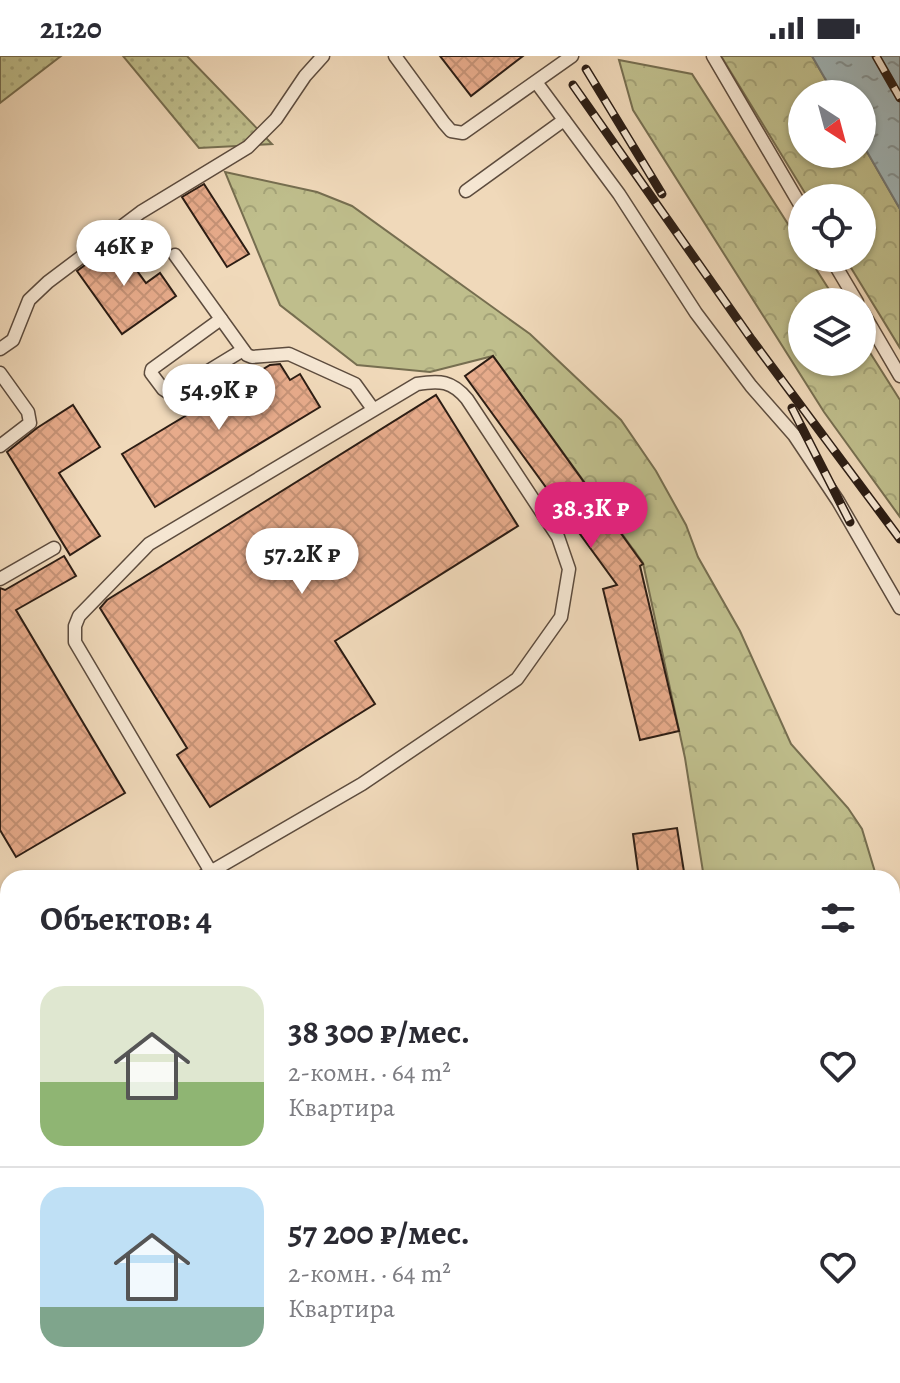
<!DOCTYPE html>
<html lang="ru">
<meta charset="utf-8">
<style>
body{margin:0;font-family:Alegreya,serif;background:#f2f2f3;color:#2b2b33;height:100vh;display:flex;flex-direction:column;font-size:30px;white-space:nowrap}
*{box-sizing:border-box;margin:0}
p{font-size:26px;color:#7c7c81}
.icon{flex:none;width:44px;height:44px;fill:none;stroke:currentColor;stroke-width:2;stroke-linecap:round;stroke-linejoin:round}
.map{position:relative;flex:1;overflow:hidden}
.side{position:absolute;left:0px;top:814px;width:900px;height:514px;display:flex;flex-direction:column;background:#fff;border-radius:24px 24px 0 0;box-shadow:0 2px 6px #0004}
.side>*{flex:none}
.needle{width:52px;rotate:144deg}
.fabs{position:absolute;left:788px;top:24px;display:grid;gap:16px}
.fabs a{display:grid;place-items:center;width:88px;height:88px;border-radius:50%;background:#fff;box-shadow:0 2px 6px #0004;font-size:40px}
.price{position:absolute;translate:-50% -68px;padding:0 18px;border-radius:28px;background:#fff;color:#222;font-size:26px;line-height:52px;filter:drop-shadow(0 2px 4px #0008)}
.price::after{content:'';position:absolute;left:50%;top:48px;width:24px;height:18px;margin-left:-12px;background:inherit;clip-path:polygon(0 0,100% 0,50% 100%)}
.price.on{background:#db2777;color:#fff}
ul{padding:0;list-style:none}
li{display:flex;align-items:center;gap:24px;height:200px;padding:0 40px}
li+li{border-top:2px solid #e1e1e2}
li span{display:grid;place-items:center;flex:none;width:224px;height:160px;border-radius:24px;color:#555}
li>.icon{margin-inline-start:auto}
span .icon{width:96px;height:96px;fill:#fffc;stroke-width:1}
li b{font-size:34px}
h2{display:flex;justify-content:space-between;align-items:center;height:96px;padding:0 40px;font-size:34px}
.status{display:flex;justify-content:space-between;align-items:center;height:56px;padding:0 40px;background:#fff;direction:ltr}
.status svg{height:22px;fill:currentColor}
.map>svg:first-child{display:block}
</style>
<div class="status"><b>21:20</b><svg viewBox="0 0 49 12"><path d="M0 12V9h3v3zM5 12V6h3v6zM10 12V3h3v9zM15 12V0h3v12zM26 1h20v11H26zM47 4h2v5h-2z"/></svg></div>
<div class="map">
<svg width="900" height="1327" viewBox="0 0 900 1327">
<defs>
<pattern id="grass-dots" width="8" height="8" patternUnits="userSpaceOnUse" patternTransform="scale(2)"><rect width="8" height="8" fill="#bfbe8c"/><path d="M2 2h.1M6 6h.1" fill="none" stroke="#a4a378" stroke-width="1.8" stroke-linecap="round"/></pattern>
<pattern id="forest-crowns" width="20" height="18" patternUnits="userSpaceOnUse" patternTransform="scale(2)"><rect width="20" height="18" fill="#bfbe8c"/><path d="M2 6a3 3 0 1 1 6 0M12 15a3 3 0 1 1 6 0" fill="none" stroke="#a4a378"/></pattern>
<pattern id="water-ripples" width="26" height="14" patternUnits="userSpaceOnUse" patternTransform="scale(2)"><rect width="26" height="14" fill="#a0b7bb"/><path d="M2 4q2-2 4 0t4 0M15 11q2-2 4 0t4 0" fill="none" stroke="#839497"/></pattern>
<pattern id="building-cross-hatch" width="8" height="8" patternUnits="userSpaceOnUse" patternTransform="scale(2)"><rect width="8" height="8" fill="#e7ab8b"/><path d="M0 0l8 8M0 8l8-8" fill="none" stroke="#c69377"/></pattern>
</defs>
<rect width="100%" height="100%" fill="#f0d9ba"/>
<filter id="stains"><feTurbulence type="fractalNoise" baseFrequency=".0025" numOctaves="4"/><feColorMatrix values="0 0 0 0 .2 0 0 0 0 .09 0 0 0 0 .02 0 0 0 .5 -.17"/></filter>
<radialGradient id="worn" r=".72"><stop offset=".6" stop-color="#630" stop-opacity="0"/><stop offset="1" stop-color="#630" stop-opacity=".3"/></radialGradient>
<g fill="url(#grass-dots)" stroke="#766e50" stroke-width="2">
<path d="M0 0H61L0 47Z"/>
<path d="M123 0H187L272 88 199 92Z"/>
</g>
<g fill="url(#forest-crowns)" stroke="#766e50" stroke-width="2">
<path d="M721 0H812L834 38H802V98H862V87L900 153V292L845 202H862V142H808Z"/>
<path d="M619 4 692 18 802 190V202H809L837 246H802V306H862V284L900 344V461L824 356 633 54Z"/>
<path d="M225 116 317 136 352 150 530 278 621 364 656 415 686 469 698 501 740 575 791 688 848 752 862 773 875 816 879 822H704L685 702 643 507 493 300 430 316 357 309 280 249Z"/>
<path d="M892 840 900 851V1327H551L564 1320H892Z"/>
</g>
<path fill="url(#water-ripples)" stroke="#727978" stroke-width="2" d="M812 0H900V153L862 87V38H834Z"/>
<g fill="url(#building-cross-hatch)" stroke="#2c1d14" stroke-width="2">
<path d="M440 0H523L471 40Z"/>
<path d="M204 128 249 198 227 211 182 141Z"/>
<path d="M116 186 146 227 160 217 176 240 122 278 77 215Z"/>
<path d="M493 300 643 508 640 510 679 675 640 684 603 533 617 529 465 320Z"/>
<path d="M280 308 290 324 300 318 320 351 155 451 122 398 270 309Z"/>
<path d="M436 339 518 470 335 585 375 648 210 751 177 699 187 692 100 552 107 544Z"/>
<path d="M73 349 100 391 59 417 100 480 70 499 7 396 37 372Z"/>
<path d="M64 500 76 520 16 554 125 737 16 801 0 774V532L5 534Z"/>
<path d="M677 772 685 822H639L633 778Z"/>
</g>
<g fill="none" stroke-linecap="round" stroke-linejoin="round">
<g stroke="#5d4c3e" stroke-width="15">
<g id="lane">
<path d="M395 0 444 67 451 75 463 77 572 0"/>
<path d="M713 0 802 152"/>
<path d="M536 26 619 138 696 257 751 330 794 379 838 445 900 552"/>
<path d="M466 135 564 64"/>
<path d="M175 199 247 299 252 301 289 298 355 328 373 353"/>
<path d="M831 202 857 246"/>
<path d="M862 255 900 320"/>
<path d="M221 263 152 313 151 317 163 333 169 337 174 336 243 294"/>
<path d="M0 293 13 284 29 244 48 226 141 156 248 91 276 63 305 20 323 0"/>
<path d="M0 317 28 356 30 367 0 390"/>
<path d="M0 523 54 492"/>
<path d="M200 822 362 728 517 623 561 561 569 513 558 481 467 343C452 325 440 324 417 328L149 488 79 560 75 570V586L211 816"/>
<path d="M0 938 8 934"/>
<path d="M0 1289 8 1286"/>
<path d="M147 1320 152 1327"/>
<path d="M345 1327 350 1320"/>
</g>
</g>
<use href="#lane" stroke="#f5e6d2" stroke-width="12"/>
<g stroke="#2c1d14" stroke-width="9">
<g id="rail">
<path d="M876 0 900 42"/>
<path d="M586 13 662 138"/>
<path d="M573 29 752 284 900 483"/>
<path d="M792 352 850 466"/>
</g>
</g>
<use href="#rail" stroke="#f5e6d2" stroke-width="6" stroke-dasharray="18" stroke-linecap="butt"/>
</g>
<rect width="100%" height="100%" filter="url(#stains)"/>
<rect width="100%" height="100%" fill="url(#worn)"/>
</svg>
<div class="fabs">
<a><svg class="needle" viewBox="-14 -14 28 28"><path d="M0-13l5 13h-10z" fill="#e53935"/><path d="M0 13l5-13h-10z" fill="#7c7c81"/></svg></a>
<a><svg class="icon" aria-label="locate" viewBox="0 0 24 24"><circle cx="12" cy="12" r="6"/><path d="M12 2v4M12 18v4M2 12h4M18 12h4"/></svg></a>
<a><svg class="icon" aria-label="layers" viewBox="0 0 24 24"><path d="M12 4l9 5-9 5-9-5zM3 14l9 5 9-5"/></svg></a>
</div>
<b class="price" style="left:124px;top:232px">46K ₽</b>
<b class="price" style="left:219px;top:376px">54.9K ₽</b>
<b class="price on" style="left:591px;top:494px">38.3K ₽</b>
<b class="price" style="left:302px;top:540px">57.2K ₽</b>
<section class="side">
<h2>Объектов: 4<svg class="icon" aria-label="filters" viewBox="0 0 24 24"><path d="M4 7h16M4 17h16"/><circle cx="9" cy="7" r="2"/><circle cx="15" cy="17" r="2"/></svg></h2>
<ul>
<li><span style="background:linear-gradient(#dfe7d0 60%,#8fb573 0)"><svg class="icon" aria-label="home" viewBox="0 0 24 24"><path d="M3 11l9-7 9 7M6 9v11h12V9"/></svg></span><div><b>38 300 ₽/мес.</b><p>2-комн. · 64 m²</p><p>Квартира</p></div><svg class="icon" aria-label="heart" viewBox="0 0 24 24"><path d="M12 20l-8-8c-3-5 5-10 8-4 3-6 11-1 8 4z"/></svg></li>
<li><span style="background:linear-gradient(#bfe0f5 75%,#7fa58c 0)"><svg class="icon" aria-label="home" viewBox="0 0 24 24"><path d="M3 11l9-7 9 7M6 9v11h12V9"/></svg></span><div><b>57 200 ₽/мес.</b><p>2-комн. · 64 m²</p><p>Квартира</p></div><svg class="icon" aria-label="heart" viewBox="0 0 24 24"><path d="M12 20l-8-8c-3-5 5-10 8-4 3-6 11-1 8 4z"/></svg></li>
</ul>
</section>
</div>
